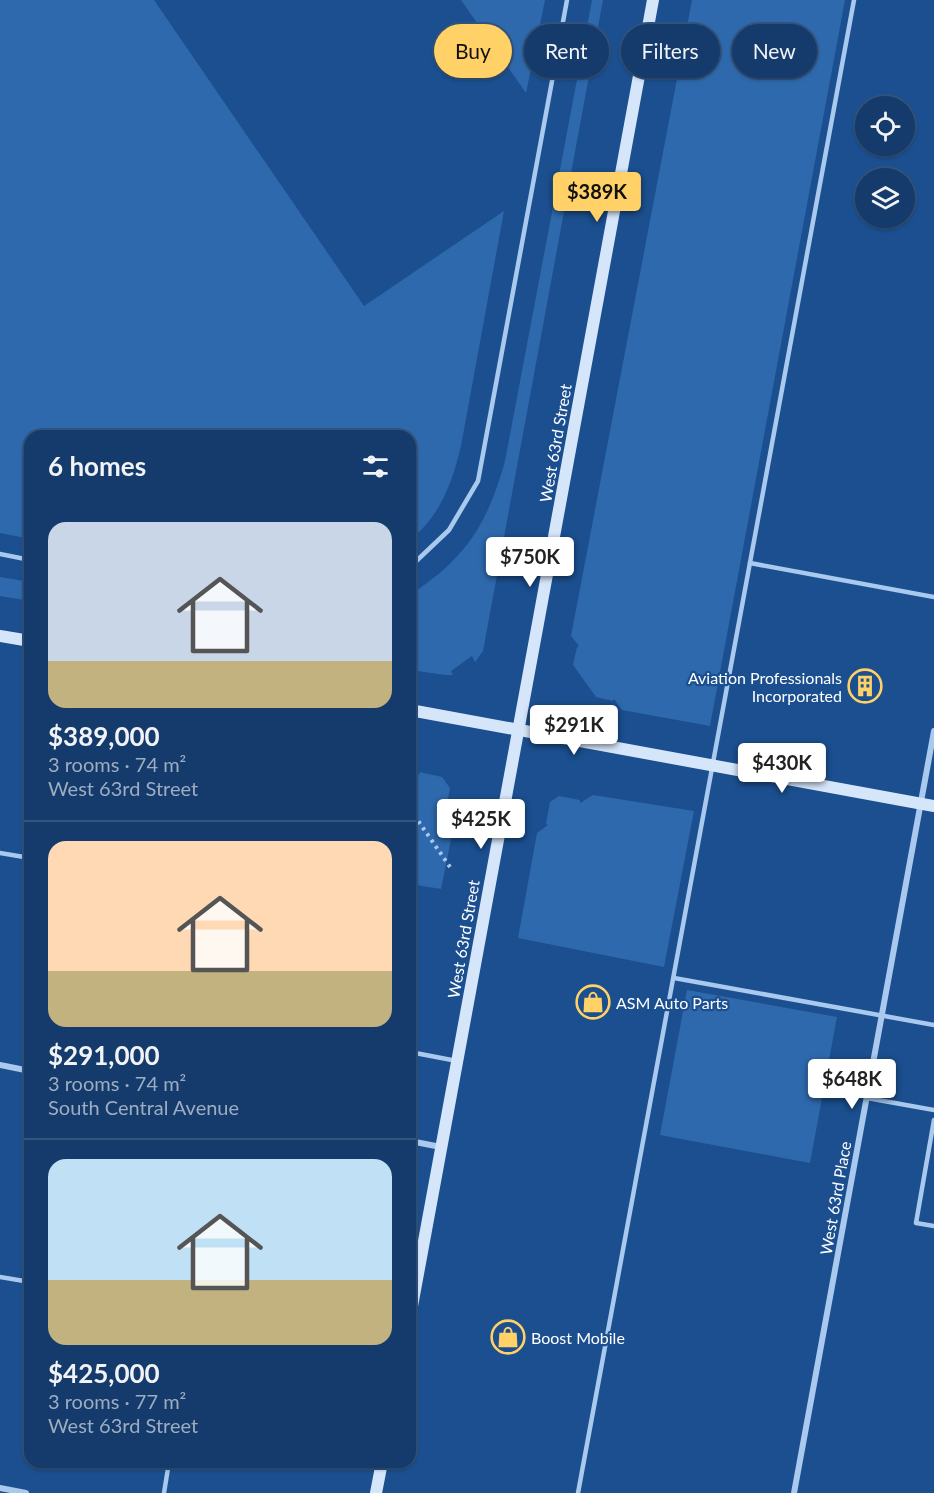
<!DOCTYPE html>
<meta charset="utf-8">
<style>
body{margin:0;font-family:Lato,sans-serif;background:#214673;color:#f1f3f6;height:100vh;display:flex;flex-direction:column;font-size:22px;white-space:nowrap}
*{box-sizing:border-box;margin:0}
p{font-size:20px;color:#9dadc1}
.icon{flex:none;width:33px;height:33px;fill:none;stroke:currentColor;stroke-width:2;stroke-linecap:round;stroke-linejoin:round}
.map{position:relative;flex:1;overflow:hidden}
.sheet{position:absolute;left:24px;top:430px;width:392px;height:1038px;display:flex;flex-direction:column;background:#143b6b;border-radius:18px;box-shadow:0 2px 4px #0004,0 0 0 2px #33557e}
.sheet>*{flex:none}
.top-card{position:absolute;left:434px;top:24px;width:410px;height:54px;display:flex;gap:12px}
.tools{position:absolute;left:855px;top:96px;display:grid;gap:12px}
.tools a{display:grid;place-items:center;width:60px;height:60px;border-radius:50%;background:#143b6b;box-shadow:0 2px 4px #0004,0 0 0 2px #33557e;font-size:30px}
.price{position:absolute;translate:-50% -51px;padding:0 14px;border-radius:6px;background:#fff;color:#222;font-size:20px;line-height:39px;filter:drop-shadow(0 2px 3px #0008)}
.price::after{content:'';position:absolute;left:50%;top:36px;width:18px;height:14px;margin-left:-9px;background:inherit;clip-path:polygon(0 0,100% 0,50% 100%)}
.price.selected{background:#ffd166;color:#111}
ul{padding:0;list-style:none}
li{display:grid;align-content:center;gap:12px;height:318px;padding:0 24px}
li+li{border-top:2px solid #33557e}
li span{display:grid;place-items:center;height:186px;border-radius:18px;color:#555}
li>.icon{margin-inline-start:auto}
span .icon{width:108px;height:108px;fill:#fffc;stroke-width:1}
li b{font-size:26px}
h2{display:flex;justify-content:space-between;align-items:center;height:72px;padding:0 24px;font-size:26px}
.pill{padding:0 21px;border-radius:27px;background:#143b6b;box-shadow:0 2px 4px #0004,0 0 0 2px #33557e;font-size:21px;line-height:54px}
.pill.selected{background:#ffd166;color:#111}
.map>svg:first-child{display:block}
</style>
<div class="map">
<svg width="934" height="1493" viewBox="0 0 934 1493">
<rect width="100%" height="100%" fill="#1b4f8f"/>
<g fill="#2e69ad">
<path d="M0 0H154L364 306 504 211 461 446C452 483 441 515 410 540V436H30V539L0 533Z"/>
<path d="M461 0H545L526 93Z"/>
<path d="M592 0H603L483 651 475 662 472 656 451 671 453 675H445L410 670V595C466 558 487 525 505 461Z"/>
<path d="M692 0H845L710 726 622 710 614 699 613 701 596 697 573 665 577 647 579 646 571 636Z"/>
<path d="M0 577 30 582V601L0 596Z"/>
<path d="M410 761 419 775 420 772 442 777 450 788 446 810 445 811 454 825 441 889 410 884Z"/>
<path d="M593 795 694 811 664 967 518 938 537 833 548 825 546 824 550 802 559 796 580 800V803Z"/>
<path d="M687 990 837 1017 810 1163 660 1135Z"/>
</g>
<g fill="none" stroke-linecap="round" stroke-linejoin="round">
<path stroke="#a9c9ee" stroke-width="4" stroke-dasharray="3 4.5" stroke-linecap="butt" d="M410 809 450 867"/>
<g stroke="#a9c9ee" stroke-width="4.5">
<path d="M0 554 30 560"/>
<path d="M750 563 934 597"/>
<path d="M410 567 449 530 478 481 567 0"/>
<path d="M0 853 30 858"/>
<path d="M674 978 934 1025"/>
<path d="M410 1052 457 1061"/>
<path d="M867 1098 934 1110"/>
<path d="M934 1120 916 1223 934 1226"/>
<path d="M0 1277 30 1282"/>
<path d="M164 1493 169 1462"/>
<path d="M578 1493 854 0"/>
</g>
<g stroke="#a9c9ee" stroke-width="6">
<path d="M0 1065 30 1071"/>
<path d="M410 1141 441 1147"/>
<path d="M0 1488 26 1493"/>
<path d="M794 1493 934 731"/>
</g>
<g stroke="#d6e6fa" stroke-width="12">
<path d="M0 636 30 641"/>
<path d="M410 710 934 806"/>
<path d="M410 1317 653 0"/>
<path d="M376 1493 382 1462"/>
</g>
</g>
<defs>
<g id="building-ring" transform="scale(1.725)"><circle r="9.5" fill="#1b4f8f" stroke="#ffd166" stroke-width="1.5"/><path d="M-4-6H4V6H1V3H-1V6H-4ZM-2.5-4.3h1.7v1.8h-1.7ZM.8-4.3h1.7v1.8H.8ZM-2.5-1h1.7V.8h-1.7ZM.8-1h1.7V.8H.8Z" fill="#ffd166"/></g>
<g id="shop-ring" transform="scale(1.725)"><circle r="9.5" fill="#1b4f8f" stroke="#ffd166" stroke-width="1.5"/><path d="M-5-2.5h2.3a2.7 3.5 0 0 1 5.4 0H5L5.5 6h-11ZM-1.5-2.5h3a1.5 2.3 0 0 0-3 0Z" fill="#ffd166"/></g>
</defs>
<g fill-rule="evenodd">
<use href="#building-ring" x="865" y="686"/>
<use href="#shop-ring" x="593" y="1002"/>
<use href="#shop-ring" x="508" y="1337"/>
</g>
<g text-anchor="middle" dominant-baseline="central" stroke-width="4.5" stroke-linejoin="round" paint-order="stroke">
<g font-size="16" fill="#fff" stroke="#1b4f8f">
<text transform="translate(555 443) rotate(-80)">West 63rd Street</text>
<text transform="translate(463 939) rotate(-80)">West 63rd Street</text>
<text transform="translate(835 1198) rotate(-80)">West 63rd Place</text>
</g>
<g font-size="16" fill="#fff" stroke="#1b4f8f" text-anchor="start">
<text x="842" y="677" text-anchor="end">Aviation Professionals<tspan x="842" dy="18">Incorporated</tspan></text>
<text x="616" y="1002">ASM Auto Parts</text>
<text x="531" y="1337">Boost Mobile</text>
</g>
</g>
</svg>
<div class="tools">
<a><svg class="icon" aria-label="locate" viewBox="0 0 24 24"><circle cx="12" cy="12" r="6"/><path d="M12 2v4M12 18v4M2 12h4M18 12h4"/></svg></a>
<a><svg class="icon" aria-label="layers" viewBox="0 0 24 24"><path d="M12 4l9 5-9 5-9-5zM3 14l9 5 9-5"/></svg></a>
</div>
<b class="price selected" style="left:597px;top:223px">$389K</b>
<b class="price" style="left:530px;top:588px">$750K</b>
<b class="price" style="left:574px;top:756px">$291K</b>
<b class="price" style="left:782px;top:794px">$430K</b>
<b class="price" style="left:481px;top:850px">$425K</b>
<b class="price" style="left:852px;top:1110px">$648K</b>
<div class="top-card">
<a class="pill selected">Buy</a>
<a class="pill">Rent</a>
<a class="pill">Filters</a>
<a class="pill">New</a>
</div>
<section class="sheet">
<h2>6 homes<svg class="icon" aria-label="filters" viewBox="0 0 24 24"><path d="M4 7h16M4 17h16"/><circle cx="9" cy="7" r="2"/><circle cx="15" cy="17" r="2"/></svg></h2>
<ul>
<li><span style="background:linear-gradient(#c9d6e8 75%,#c2b280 0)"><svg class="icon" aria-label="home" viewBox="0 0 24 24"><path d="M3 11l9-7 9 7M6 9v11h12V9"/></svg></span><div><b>$389,000</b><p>3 rooms · 74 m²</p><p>West 63rd Street</p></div></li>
<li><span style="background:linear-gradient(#ffd9b3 70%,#c2b280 0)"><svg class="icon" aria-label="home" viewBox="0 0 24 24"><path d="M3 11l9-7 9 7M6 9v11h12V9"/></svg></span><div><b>$291,000</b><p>3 rooms · 74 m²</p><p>South Central Avenue</p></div></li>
<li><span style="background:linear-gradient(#bfe0f5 65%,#c2b280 0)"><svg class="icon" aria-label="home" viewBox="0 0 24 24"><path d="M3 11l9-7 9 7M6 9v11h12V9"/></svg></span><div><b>$425,000</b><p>3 rooms · 77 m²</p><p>West 63rd Street</p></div></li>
</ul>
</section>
</div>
